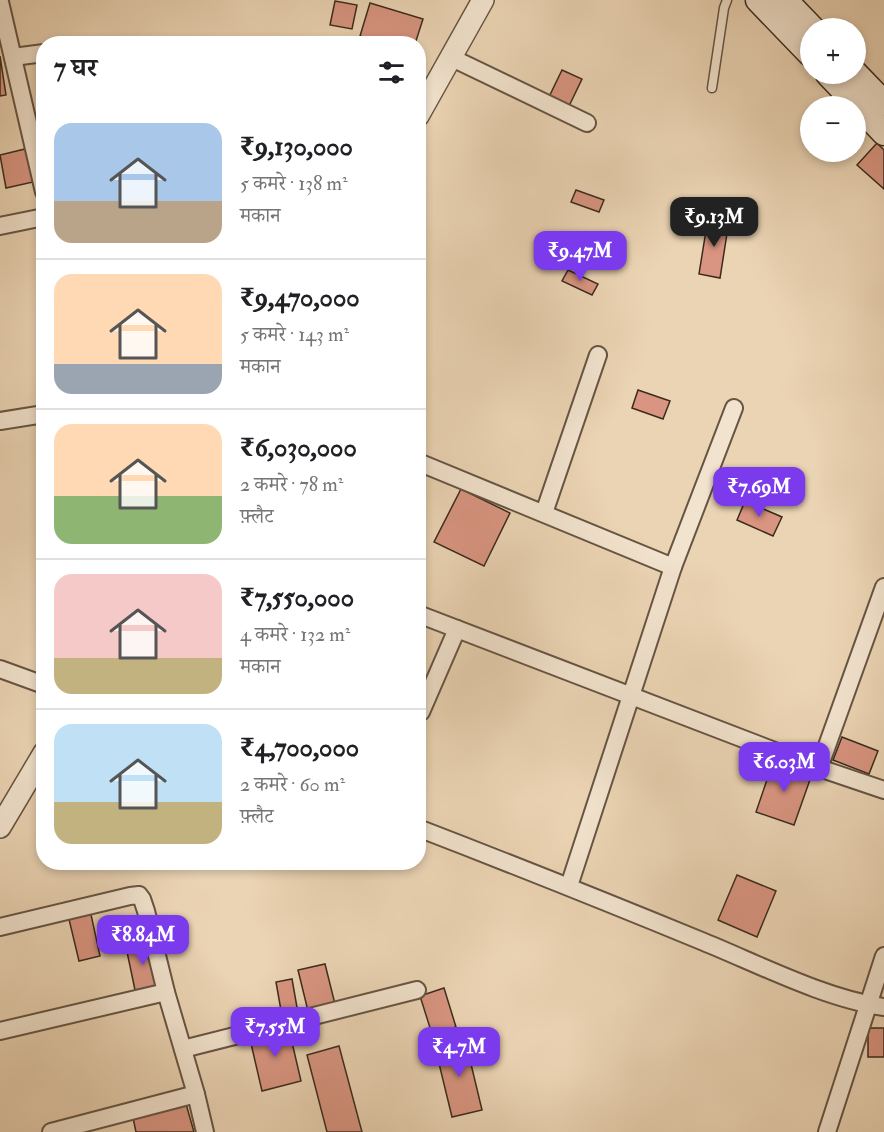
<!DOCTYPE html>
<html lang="hi">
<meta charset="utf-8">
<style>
body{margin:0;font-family:"IM FELL Double Pica","Noto Serif Devanagari",serif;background:#f2f2f2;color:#202124;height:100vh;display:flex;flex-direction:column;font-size:22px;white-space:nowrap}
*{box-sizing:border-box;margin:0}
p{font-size:20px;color:#757577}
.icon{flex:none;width:33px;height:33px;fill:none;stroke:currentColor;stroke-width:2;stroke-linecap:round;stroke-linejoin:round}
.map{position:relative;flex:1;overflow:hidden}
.details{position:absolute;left:36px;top:36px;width:390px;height:834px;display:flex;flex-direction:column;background:#fff;border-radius:24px;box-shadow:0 3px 9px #0003}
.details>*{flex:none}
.tools{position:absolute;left:800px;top:18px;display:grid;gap:12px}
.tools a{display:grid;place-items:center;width:66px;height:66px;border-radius:50%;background:#fff;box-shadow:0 3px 9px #0003;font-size:30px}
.price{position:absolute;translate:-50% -51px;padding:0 14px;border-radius:12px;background:#7c3aed;color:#fff;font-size:20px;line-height:39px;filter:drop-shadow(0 2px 3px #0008)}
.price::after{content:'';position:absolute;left:50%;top:36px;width:18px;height:14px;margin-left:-9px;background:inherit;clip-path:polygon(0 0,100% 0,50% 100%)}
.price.active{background:#222;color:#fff}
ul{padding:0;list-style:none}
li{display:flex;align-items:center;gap:18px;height:150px;padding:0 18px}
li+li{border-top:2px solid #e0e0e0}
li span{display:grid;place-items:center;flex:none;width:168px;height:120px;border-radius:18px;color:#555}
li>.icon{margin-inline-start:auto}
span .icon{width:72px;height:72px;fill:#fffc;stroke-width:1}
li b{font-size:26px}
h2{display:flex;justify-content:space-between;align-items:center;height:72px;padding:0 18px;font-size:26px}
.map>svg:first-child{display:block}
</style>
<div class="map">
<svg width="884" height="1132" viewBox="0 0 884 1132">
<rect width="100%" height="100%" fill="#ebd4b4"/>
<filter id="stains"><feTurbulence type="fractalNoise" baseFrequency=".00333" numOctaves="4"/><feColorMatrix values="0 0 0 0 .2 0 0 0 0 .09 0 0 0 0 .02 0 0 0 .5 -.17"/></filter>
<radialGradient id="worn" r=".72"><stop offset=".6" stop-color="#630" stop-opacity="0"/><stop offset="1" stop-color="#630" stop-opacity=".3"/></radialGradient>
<g fill="#d99581" stroke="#3a2b1d" stroke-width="1.5">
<path d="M335 1 357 5 352 29 330 25Z"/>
<path d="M370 3 423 19 415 44H385L360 36Z"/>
<path d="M0 56 6 95 0 96Z"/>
<path d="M562 70 582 79 569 106 549 97Z"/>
<path d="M877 143 884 150V189L857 165Z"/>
<path d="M25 149 33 182 6 188 0 155Z"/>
<path d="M576 190 604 200 599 212 571 202Z"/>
<path d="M708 218 729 221 720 278 699 274Z"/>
<path d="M568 270 598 284 592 295 562 281Z"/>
<path d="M638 390 670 401 663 419 632 408Z"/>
<path d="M461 489 510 513 484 566 434 542Z"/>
<path d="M745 501 782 517 773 536 737 520Z"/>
<path d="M842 737 878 751 869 774 833 760Z"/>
<path d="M773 762 812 774 794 825 756 812Z"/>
<path d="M737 875 776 891 757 937 718 920Z"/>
<path d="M90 910 100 956 79 961 68 915Z"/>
<path d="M150 941 159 985 135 990 126 947Z"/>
<path d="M325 964 335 1004 308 1011 298 970Z"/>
<path d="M292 979 298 1013 282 1016 276 982Z"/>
<path d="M444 988 456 1027 432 1034 420 996Z"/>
<path d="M288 1025 301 1081 262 1091 249 1035Z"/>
<rect x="868" y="1028" width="16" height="29"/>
<path d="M465 1039 482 1110 452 1117 435 1047Z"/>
<path d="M339 1046 362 1132H327L307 1055Z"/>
<path d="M186 1104 194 1132H136L133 1118Z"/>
</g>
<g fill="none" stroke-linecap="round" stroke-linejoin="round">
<g stroke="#665543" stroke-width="11">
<path id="service" d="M712 88 724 8 727 0"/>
</g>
<g stroke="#665543" stroke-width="20">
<g id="minor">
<path d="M0 2 44 192"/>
<path d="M13 57 44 53"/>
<path d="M452 58 587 123"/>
<path d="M0 226 44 217"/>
<path d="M0 421 44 414"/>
<path d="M418 462 673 567"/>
<path d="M544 513 598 355"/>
<path d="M418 614 819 768 884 790"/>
<path d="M0 669 44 685"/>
<path d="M421 712 457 629"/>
<path d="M819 768 884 587"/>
<path d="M418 828C514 865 609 903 704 942 758 964 826 999 884 1007"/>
<path d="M569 886 673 567 734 408"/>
<path d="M0 927 130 896 139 895 142 899 146 911 166 992 196 1094 51 1132"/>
<path d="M0 1031 166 992"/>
<path d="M183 1049 417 990"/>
<path d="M196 1094 205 1132"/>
<path d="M827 1132 884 956"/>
</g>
</g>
<g stroke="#665543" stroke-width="24">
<g id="tertiary">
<path d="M418 116 483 0"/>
<path d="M0 827 44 753"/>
</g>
</g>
<g stroke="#3a2b1d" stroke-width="27">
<g id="secondary">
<path d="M758 0 810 54"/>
<path d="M785 0 812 28"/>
<path d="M855 73 884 103"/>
<path d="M828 74 884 133"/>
</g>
</g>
<use href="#service" stroke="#f2e3ce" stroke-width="8"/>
<use href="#minor" stroke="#f2e3ce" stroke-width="16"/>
<use href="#tertiary" stroke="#f2e3ce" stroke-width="21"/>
<use href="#secondary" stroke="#f2e3ce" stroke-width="24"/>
</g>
<rect width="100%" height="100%" filter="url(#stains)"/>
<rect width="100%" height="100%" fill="url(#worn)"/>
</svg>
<div class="tools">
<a>+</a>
<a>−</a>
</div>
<b class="price active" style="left:714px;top:248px">₹9.13M</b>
<b class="price" style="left:580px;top:282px">₹9.47M</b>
<b class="price" style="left:759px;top:518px">₹7.69M</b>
<b class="price" style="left:784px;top:793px">₹6.03M</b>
<b class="price" style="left:143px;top:966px">₹8.84M</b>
<b class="price" style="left:275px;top:1058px">₹7.55M</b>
<b class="price" style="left:459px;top:1078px">₹4.7M</b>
<section class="details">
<h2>7 घर<svg class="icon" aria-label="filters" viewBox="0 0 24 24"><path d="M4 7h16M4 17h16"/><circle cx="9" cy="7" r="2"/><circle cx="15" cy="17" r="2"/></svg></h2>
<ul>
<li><span style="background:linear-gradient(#a9c7e8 65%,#b9a48a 0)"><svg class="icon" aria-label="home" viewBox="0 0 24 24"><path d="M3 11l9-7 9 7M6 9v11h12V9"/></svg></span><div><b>₹9,130,000</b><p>5 कमरे · 138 m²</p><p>मकान</p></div></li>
<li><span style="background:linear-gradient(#ffd9b3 75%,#9aa5b1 0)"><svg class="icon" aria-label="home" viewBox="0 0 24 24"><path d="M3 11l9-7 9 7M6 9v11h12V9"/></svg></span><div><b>₹9,470,000</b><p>5 कमरे · 143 m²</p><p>मकान</p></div></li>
<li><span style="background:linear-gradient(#ffd9b3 60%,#8fb573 0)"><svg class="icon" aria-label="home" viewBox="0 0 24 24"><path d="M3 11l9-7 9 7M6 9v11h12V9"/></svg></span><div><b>₹6,030,000</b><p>2 कमरे · 78 m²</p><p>फ़्लैट</p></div></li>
<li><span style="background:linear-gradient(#f6c9c9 70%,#c2b280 0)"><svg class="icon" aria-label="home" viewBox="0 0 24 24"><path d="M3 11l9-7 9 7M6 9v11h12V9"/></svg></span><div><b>₹7,550,000</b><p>4 कमरे · 132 m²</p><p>मकान</p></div></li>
<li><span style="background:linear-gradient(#bfe0f5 65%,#c2b280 0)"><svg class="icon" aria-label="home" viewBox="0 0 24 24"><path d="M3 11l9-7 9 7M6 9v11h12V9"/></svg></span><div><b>₹4,700,000</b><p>2 कमरे · 60 m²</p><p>फ़्लैट</p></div></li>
</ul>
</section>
</div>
